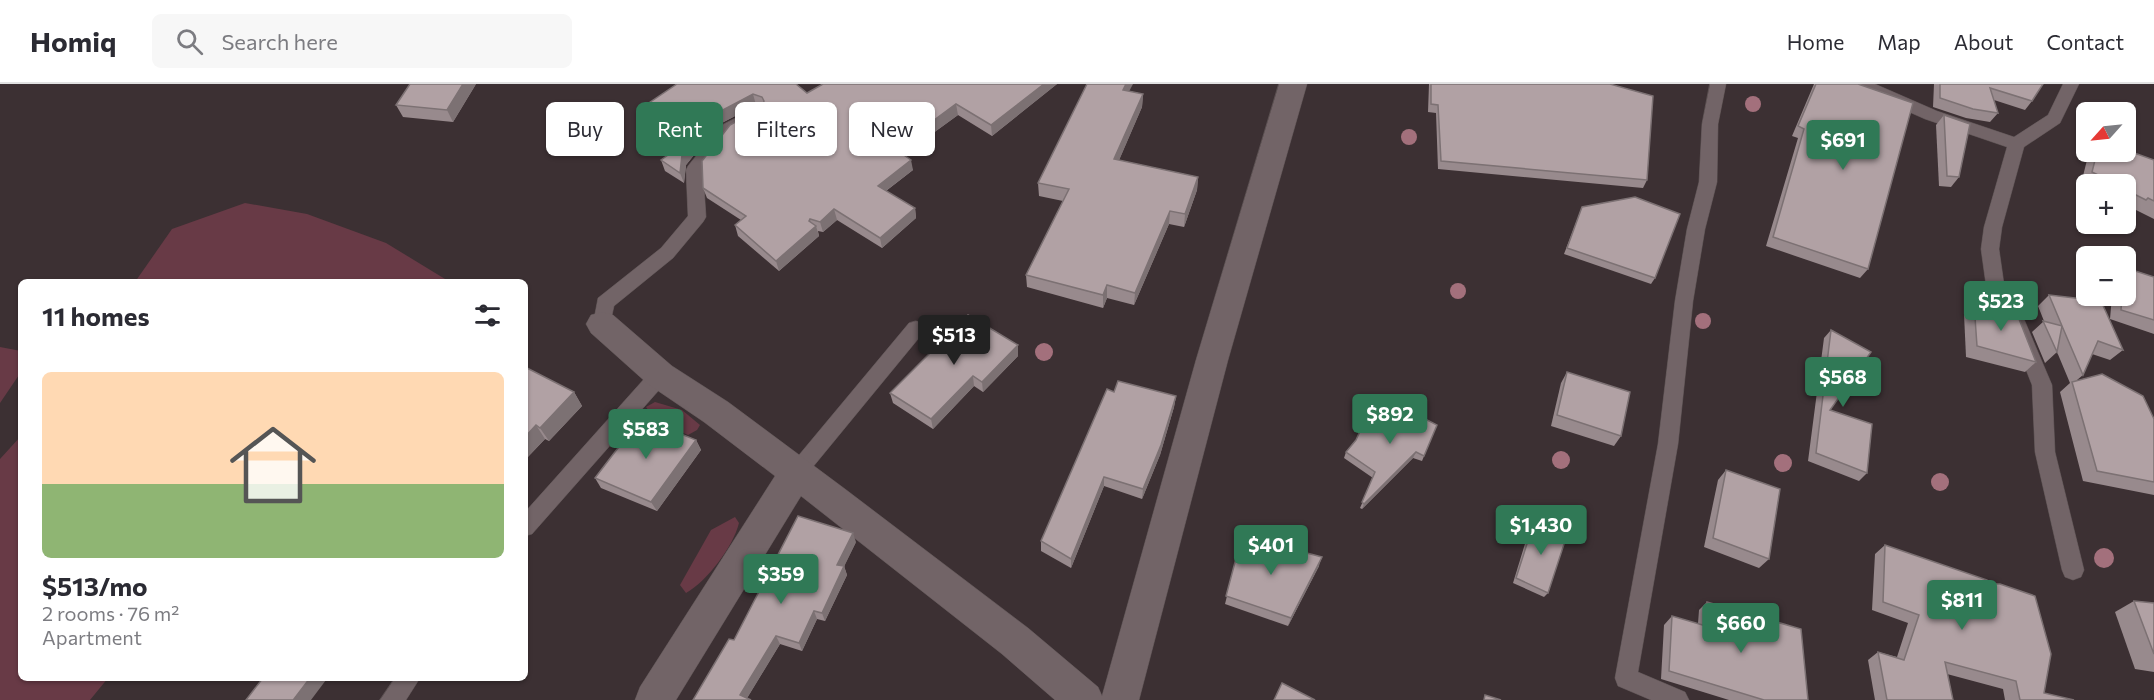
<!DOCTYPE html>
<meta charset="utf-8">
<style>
body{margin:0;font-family:Commissioner,sans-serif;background:#f7f7f7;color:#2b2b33;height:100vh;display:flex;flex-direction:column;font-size:22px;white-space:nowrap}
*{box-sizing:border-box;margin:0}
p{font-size:20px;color:#7c7c81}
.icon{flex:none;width:33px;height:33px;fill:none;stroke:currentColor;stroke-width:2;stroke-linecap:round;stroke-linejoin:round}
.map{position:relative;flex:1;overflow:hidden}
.drawer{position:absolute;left:18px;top:195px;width:510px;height:402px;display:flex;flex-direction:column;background:#fff;border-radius:9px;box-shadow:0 2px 4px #0004}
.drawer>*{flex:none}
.banner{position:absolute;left:546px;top:18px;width:570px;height:54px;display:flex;gap:12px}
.needle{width:39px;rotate:243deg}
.buttons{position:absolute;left:2076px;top:18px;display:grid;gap:12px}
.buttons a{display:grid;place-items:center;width:60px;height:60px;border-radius:9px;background:#fff;box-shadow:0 2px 4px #0004;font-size:30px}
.price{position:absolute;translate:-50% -51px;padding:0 14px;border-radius:6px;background:#307956;color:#fff;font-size:20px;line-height:39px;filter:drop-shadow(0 2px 3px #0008)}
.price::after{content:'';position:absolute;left:50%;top:36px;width:18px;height:14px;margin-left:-9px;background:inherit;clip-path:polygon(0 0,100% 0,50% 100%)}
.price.selected{background:#222;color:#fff}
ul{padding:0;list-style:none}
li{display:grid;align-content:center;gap:12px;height:318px;padding:0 24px}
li+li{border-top:2px solid #e1e1e2}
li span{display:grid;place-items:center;height:186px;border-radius:9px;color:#555}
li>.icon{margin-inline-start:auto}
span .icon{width:108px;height:108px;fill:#fffc;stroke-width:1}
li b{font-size:26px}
h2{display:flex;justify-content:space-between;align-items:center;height:72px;padding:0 24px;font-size:26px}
.tag{padding:0 21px;border-radius:9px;background:#fff;box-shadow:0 2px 4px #0004;font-size:21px;line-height:54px}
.tag.selected{background:#307956;color:#fff}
header{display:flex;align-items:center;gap:36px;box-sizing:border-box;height:84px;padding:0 30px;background:#fff;border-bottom:2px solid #e1e1e2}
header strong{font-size:28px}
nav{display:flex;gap:33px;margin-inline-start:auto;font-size:21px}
.search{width:420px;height:54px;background:#f7f7f7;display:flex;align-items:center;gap:15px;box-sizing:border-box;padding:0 21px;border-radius:9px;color:#7c7c81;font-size:22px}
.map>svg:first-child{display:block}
</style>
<header>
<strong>Homiq</strong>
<div class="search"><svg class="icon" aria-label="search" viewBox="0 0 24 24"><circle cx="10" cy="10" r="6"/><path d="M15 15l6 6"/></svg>Search here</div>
<nav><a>Home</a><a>Map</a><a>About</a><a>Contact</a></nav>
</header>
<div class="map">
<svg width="2154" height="616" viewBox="0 0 2154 616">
<rect width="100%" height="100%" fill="#3c3033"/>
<g fill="#683a46">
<path d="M245 119 307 130 386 159 450 198H135L172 145Z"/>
<path d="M0 263 21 267V288L0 319Z"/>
<path d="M655 318 682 326 700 341 697 346 688 351 657 338 646 323Z"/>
<path d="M21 352V594H108L90 616H0V375Z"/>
<path d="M735 433 739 439C733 463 707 497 686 509L680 501 711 446Z"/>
</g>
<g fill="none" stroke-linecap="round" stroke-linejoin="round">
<g stroke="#5a5051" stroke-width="1">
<g id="lane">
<path d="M1710 0H1726L1718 40 1717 98 1705 145 1693 217 1678 360 1638 588 1685 608 1689 616H1651L1618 602 1615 594 1658 360 1675 217 1687 145 1699 98 1702 40Z"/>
<path d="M1853 0H1875L1937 27 2014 53 2048 31 2063 0H2079L2060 39 2024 63 2002 143 1999 165 2004 200 2021 228 2052 301 2055 368 2084 486 2081 493 2073 496 2065 493 2062 486 2035 368 2032 301 2004 230 1986 201 1981 165 1984 143 2007 63 1925 35 1855 4Z"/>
<path d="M750 27 756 29 758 33 756 37 732 50 703 87 706 133 703 138 673 174 614 222 609 245 602 247 595 245 593 240 598 214 661 164 688 132 686 86 688 82 720 42Z"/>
<path d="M916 237 923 239 925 244 923 249 803 395 796 398 789 395 786 389 789 383 909 239Z"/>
<path d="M660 283 667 285 670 291 667 297 532 450 525 452V428L653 285Z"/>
<path d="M395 594H420L406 616H380Z"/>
</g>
</g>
<g stroke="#5a5051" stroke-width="1">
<path id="street" d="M1279 0H1307L1228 276 1139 616H1055L1002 570 801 412 676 616H635L640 603 775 392 704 338 648 300 591 249 586 240 591 231 602 228 613 231 672 282 728 318 845 405 1028 544 1098 603 1102 612 1196 276Z"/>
</g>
<use href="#lane" fill="#726467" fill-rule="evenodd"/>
<use href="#street" fill="#726467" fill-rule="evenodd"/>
</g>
<g fill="#a3707c">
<circle cx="1753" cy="20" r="8"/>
<circle cx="1409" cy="53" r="8"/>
<circle cx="1458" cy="207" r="8"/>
<circle cx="1703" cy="237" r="8"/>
<circle cx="1044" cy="268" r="9"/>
<circle cx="1561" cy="376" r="9"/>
<circle cx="1783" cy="379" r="9"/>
<circle cx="1940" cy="398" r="9"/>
<circle cx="2104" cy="474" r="10"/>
</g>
<g fill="#988a8d">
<path d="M476 0 453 38 403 33 396 21Z"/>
<path d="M677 0 807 9 1057 0 992 52 958 31 903 71 913 86 886 107 915 124 916 134 882 164 837 136 823 148 818 147 819 152 779 187 738 152 735 141 741 136 707 114 703 104 762 23 756 21 718 41 686 81 684 99 665 87 661 76 682 61 644 35 640 25Z"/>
<path d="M1429 0H1610L1647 96 1643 104 1438 85 1436 29 1428 28Z"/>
<path d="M1814 0H1858L1868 185 1860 194 1766 162 1798 54 1792 52Z"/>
<path d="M1934 0H2043L2032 17 2025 26 1994 16 1998 29 1990 38 1966 34 1933 23Z"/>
<path d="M1129 7 1143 10 1142 23 1119 76 1198 93 1197 106 1184 143 1169 140 1134 221 1107 214 1103 224 1027 203 1026 191 1063 117 1039 112 1038 99Z"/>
<path d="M1944 31 1959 93 1951 103 1939 102 1936 41Z"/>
<path d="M2089 68H2126L2154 76V135L2136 126 2134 128 2126 123V100H2086V103L2081 100Z"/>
<path d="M1582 123 1655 194 1651 200 1564 170Z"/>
<path d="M2154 193V250L2110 235 2112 212H2126Z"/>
<path d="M2049 211 2123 266 2110 276 2092 270 2083 291 2077 296 2154 335V411L2083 397 2060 308 2070 299 2057 268 2045 279 2032 248 2044 237 2038 222Z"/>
<path d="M1974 219 2036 278 2025 288 1966 273 1964 230Z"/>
<path d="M1831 246 1830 326 1867 389 1859 397 1808 377 1824 254Z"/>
<path d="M1018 261V272L983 308 974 302 933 345 893 319 890 309Z"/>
<path d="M525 283 574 308 582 322 549 357 545 355 525 376Z"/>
<path d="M1567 288 1621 352 1614 362 1551 342 1561 299Z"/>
<path d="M1114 308 1176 312 1174 323 1160 371 1142 415 1104 402 1071 484 1041 467V457Z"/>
<path d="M1397 338 1437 341 1422 377 1413 374 1362 425 1360 424 1373 394 1344 374 1346 368Z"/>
<path d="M696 356 701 366 657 427 601 404 595 394Z"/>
<path d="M1726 386 1769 475 1759 484 1704 463 1718 396Z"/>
<path d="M1535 435 1548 509 1544 513 1513 499 1531 440Z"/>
<path d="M1242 452 1319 482 1288 542 1225 520Z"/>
<path d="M856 458 844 482 847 491 825 537 817 535 802 567 780 560 747 614 693 616 734 556Z"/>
<path d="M1885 461 1987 500 2044 609 2074 616H2005L2003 605 1947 590 1953 616H1875L1868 576 1878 568 1897 573 1908 539 1872 526 1875 470Z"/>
<path d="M2134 517 2154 519V588L2135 585 2115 528Z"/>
<path d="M1707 518 1808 616H1729L1661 595 1664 541 1672 532 1698 540 1699 526Z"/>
</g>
<g fill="#7c7173">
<path d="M463 0H476L453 38 447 26Z"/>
<path d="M1044 0H1057L992 52 991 41Z"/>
<path d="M1126 0H1133L1123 19V6Z"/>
<path d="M753 10 756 21 718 41 686 81 684 99 680 89 682 71 715 30Z"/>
<path d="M1143 10 1142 23 1114 88V75Z"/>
<path d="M956 20 958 31 896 76 895 65Z"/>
<path d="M911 76 913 86 879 112 878 102Z"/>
<path d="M1198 93 1197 106 1184 143 1185 130Z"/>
<path d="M915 124 916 134 882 164 880 154Z"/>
<path d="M834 125 837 136 823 148 820 138Z"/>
<path d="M1170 127 1169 140 1134 221 1135 209Z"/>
<path d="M810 135 812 145 816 142 819 152 779 187 776 177Z"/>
<path d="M1107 201V214L1103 224V211Z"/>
<path d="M1018 261V272L983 308 982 298Z"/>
<path d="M973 292 974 302 933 345 931 335Z"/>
<path d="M574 308 582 322 549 357 540 344Z"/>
<path d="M1176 312 1174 323 1160 371 1142 415 1143 405Z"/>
<path d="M536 341 545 355 525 376V353Z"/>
<path d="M696 356 701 366 657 427 651 418Z"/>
<path d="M1416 368 1413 374 1362 425 1364 420Z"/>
<path d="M1104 393V402L1071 484V475Z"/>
<path d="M853 449 856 458 841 489 837 481Z"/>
<path d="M1322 473 1319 482 1288 542 1291 534Z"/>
<path d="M844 482 847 491 825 537 822 529Z"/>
<path d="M814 527 817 535 802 567 799 559Z"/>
<path d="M776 552 780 560 746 616 740 611Z"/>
<path d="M310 594H324L326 596 311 616H295L294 615Z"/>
</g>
<g fill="#b1a1a4" stroke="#7c7173" stroke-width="1.5">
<path d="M410 0H463L447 26 396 21Z"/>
<path d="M677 0H796L807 9 823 0H1044L991 41 956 20 895 65 911 76 878 102 915 124 880 154 834 125 820 138 810 135 809 137 816 142 776 177 735 141 746 132 703 104 702 77 730 41 762 23 764 17 762 13 753 10 715 30 682 71 680 89 661 76 688 57 640 25Z"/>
<path d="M1087 0H1126L1123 6 1143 10 1114 75 1198 93 1185 130 1170 127 1135 209 1107 201 1103 211 1026 191 1069 105 1038 99Z"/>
<path d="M1431 0H1610L1653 12 1647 96 1441 77 1438 21 1431 20Z"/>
<path d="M1816 0H1858L1913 19 1868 185 1773 153 1804 45 1798 42Z"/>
<path d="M1940 0H2043L2032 17 1990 4 1998 29 1973 25 1940 14Z"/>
<path d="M1944 31 1970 40 1959 93 1947 92Z"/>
<path d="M2126 66 2154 76V117L2148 114 2146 116 2126 106V100H2116L2092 88 2097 68H2126Z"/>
<path d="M1635 113 1680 130 1655 194 1567 164 1582 123Z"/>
<path d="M2126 184 2154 193V236L2121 226 2122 212H2126Z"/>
<path d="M2049 211 2101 217 2123 266 2098 257 2083 291 2062 242 2057 268 2043 237 2062 242Z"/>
<path d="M1974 219 2017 230 2036 278 1977 262Z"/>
<path d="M968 231 1018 261 982 298 973 292 931 335 890 309Z"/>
<path d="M1831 246 1871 268 1830 326 1872 340 1867 389 1816 369Z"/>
<path d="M525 283 574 308 540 344 536 341 525 353Z"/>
<path d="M1567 288 1630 308 1621 352 1557 331Z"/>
<path d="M2102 290 2143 312 2154 335V398L2097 387 2072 298Z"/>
<path d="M1118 297 1176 312 1161 361 1143 405 1104 393 1071 475 1041 457 1107 305 1114 308Z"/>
<path d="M1404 324 1437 341 1424 372 1416 368 1364 420 1362 418 1375 388 1346 368 1356 356 1369 327 1397 338Z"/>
<path d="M641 334 696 356 651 418 595 394Z"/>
<path d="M1726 386 1780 405 1769 475 1713 454Z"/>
<path d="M798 432 853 449 837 481 844 482 822 529 814 527 799 559 776 552 740 611 751 616H693L729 555 734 556Z"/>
<path d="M1535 435 1567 451 1548 509 1516 494Z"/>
<path d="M1242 452 1322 473 1291 534 1226 512Z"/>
<path d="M1885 461 1987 496V500H2000L2035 512 2051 570 2044 609 2074 616H2020L2016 597 1945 578 1953 616H1887L1878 568 1904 576 1919 531 1883 518Z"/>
<path d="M2134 517 2154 519V570Z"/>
<path d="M1707 518 1801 545 1808 616H1764L1669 587 1672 532 1706 542Z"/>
<path d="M263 594H310L294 615 296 616H246Z"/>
<path d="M1282 599 1315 616H1274Z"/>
<path d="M1485 611 1501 616H1484Z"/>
</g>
</svg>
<div class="buttons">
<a><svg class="needle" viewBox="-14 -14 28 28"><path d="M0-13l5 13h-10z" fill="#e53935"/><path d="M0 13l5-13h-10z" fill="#7c7c81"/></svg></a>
<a>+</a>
<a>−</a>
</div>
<b class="price" style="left:1843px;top:87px">$691</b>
<b class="price" style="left:2001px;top:248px">$523</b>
<b class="price selected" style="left:954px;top:282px">$513</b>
<b class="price" style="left:1843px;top:324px">$568</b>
<b class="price" style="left:1390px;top:361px">$892</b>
<b class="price" style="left:646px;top:376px">$583</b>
<b class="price" style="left:1541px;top:472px">$1,430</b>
<b class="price" style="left:1271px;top:492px">$401</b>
<b class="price" style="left:781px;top:521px">$359</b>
<b class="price" style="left:1962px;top:547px">$811</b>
<b class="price" style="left:1741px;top:570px">$660</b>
<div class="banner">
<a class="tag">Buy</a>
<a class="tag selected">Rent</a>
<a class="tag">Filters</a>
<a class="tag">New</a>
</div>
<section class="drawer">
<h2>11 homes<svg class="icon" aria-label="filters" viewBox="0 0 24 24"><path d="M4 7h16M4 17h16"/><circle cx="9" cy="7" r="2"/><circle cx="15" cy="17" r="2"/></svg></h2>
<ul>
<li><span style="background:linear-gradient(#ffd9b3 60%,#8fb573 0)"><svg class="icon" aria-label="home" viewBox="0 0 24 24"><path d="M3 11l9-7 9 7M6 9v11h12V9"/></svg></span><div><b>$513/mo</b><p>2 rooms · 76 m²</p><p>Apartment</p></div></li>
</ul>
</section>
</div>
